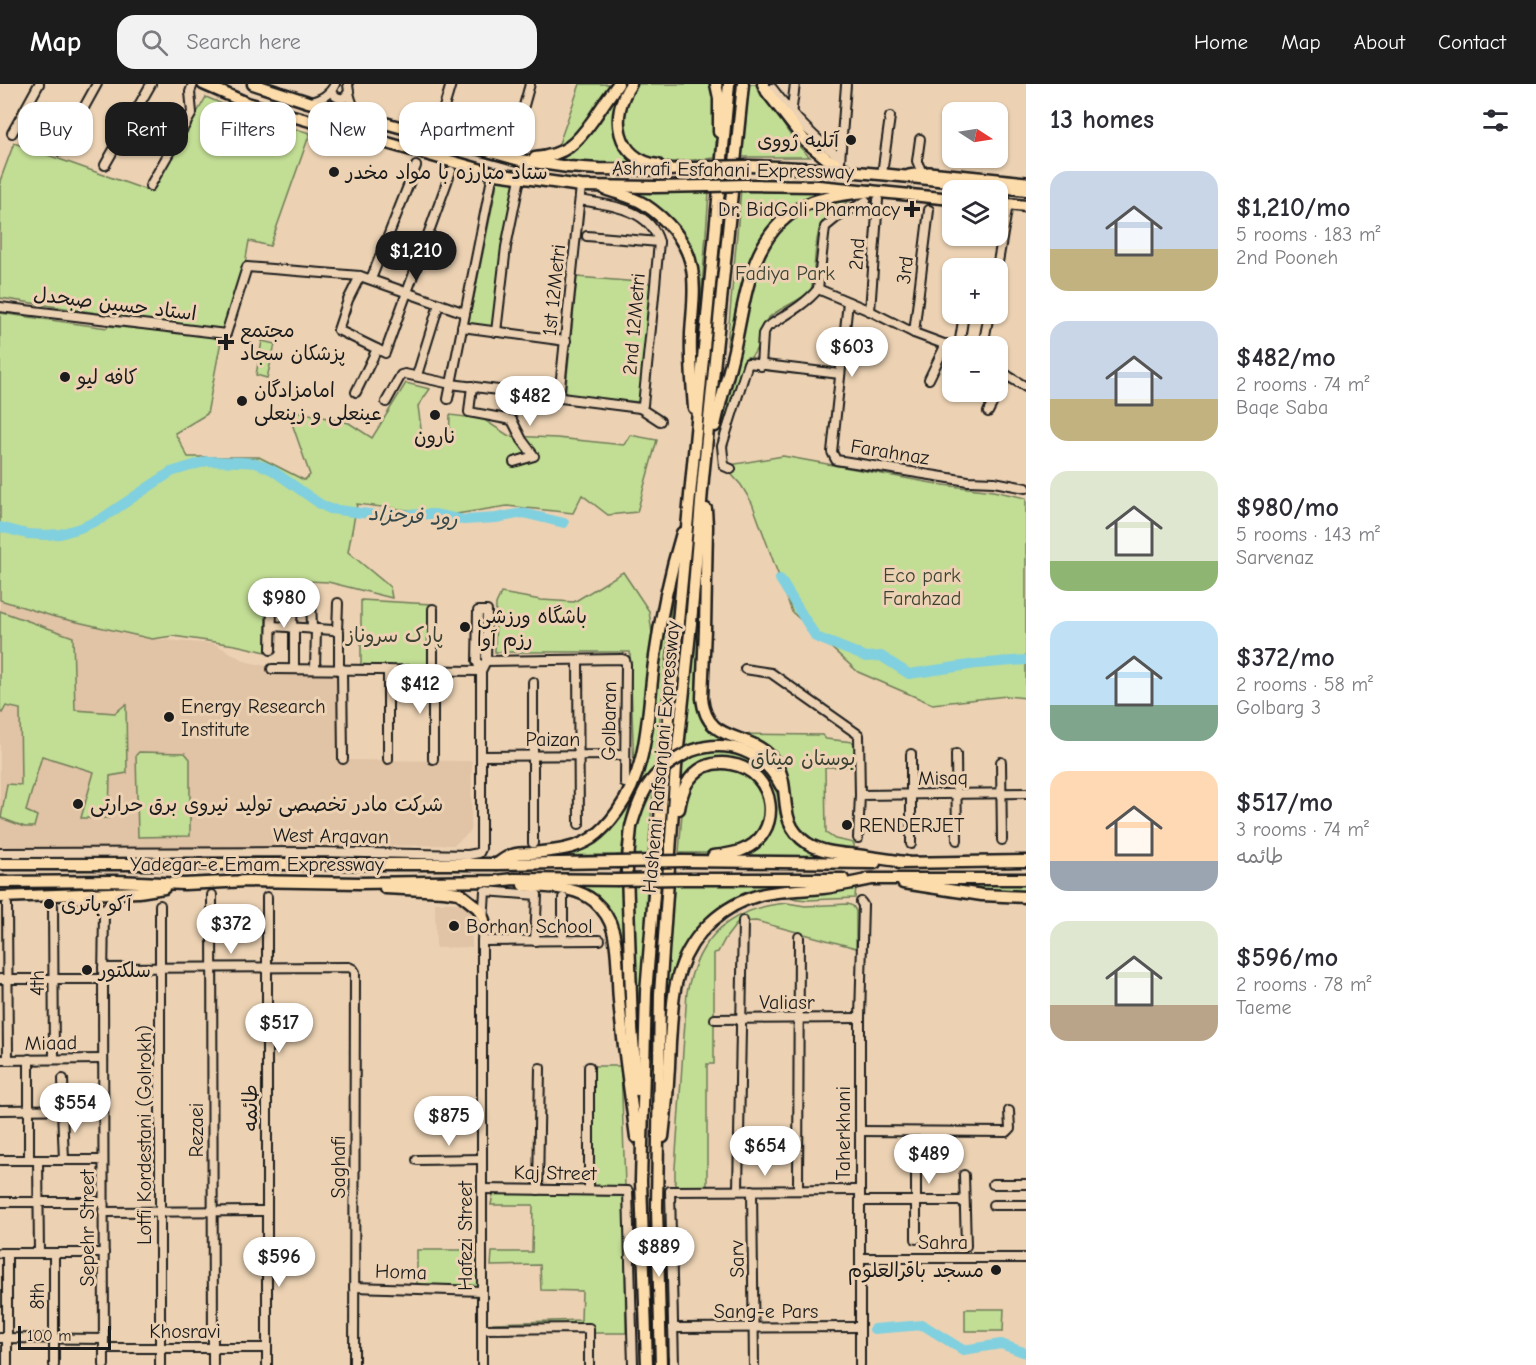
<!DOCTYPE html>
<meta charset="utf-8">
<style>
body{margin:0;font-family:"Comic Neue","Playpen Sans Arabic",sans-serif;background:#f2f2f3;color:#2b2b33;height:100vh;display:flex;flex-direction:column;font-size:22px;white-space:nowrap}
*{box-sizing:border-box;margin:0}
p{font-size:20px;color:#7c7c81}
.icon{flex:none;width:33px;height:33px;fill:none;stroke:currentColor;stroke-width:2;stroke-linecap:round;stroke-linejoin:round}
.map{position:relative;flex:1;overflow:hidden}
.details{display:flex;flex-direction:column;background:#fff;width:510px}
.details>*{flex:none}
.hud{position:absolute;left:18px;top:18px;width:570px;height:54px;display:flex;gap:12px}
.needle{width:39px;rotate:102deg}
.buttons{position:absolute;left:942px;top:18px;display:grid;gap:12px}
.buttons a{display:grid;place-items:center;width:66px;height:66px;border-radius:12px;background:#fff;box-shadow:0 2px 4px #0004;font-size:30px}
.scale{position:absolute;left:18px;bottom:15px;width:93px;box-sizing:border-box;padding-left:6px;border:3px solid #1c1c1c;border-top:0;font-size:16px;line-height:21px;white-space:nowrap;color:#1c1c1c;-webkit-text-stroke:4px #ecd2b3;paint-order:stroke}
.price{position:absolute;translate:-50% -51px;padding:0 14px;border-radius:21px;background:#fff;color:#222;font-size:20px;line-height:39px;filter:drop-shadow(0 2px 3px #0008)}
.price::after{content:'';position:absolute;left:50%;top:36px;width:18px;height:14px;margin-left:-9px;background:inherit;clip-path:polygon(0 0,100% 0,50% 100%)}
.price.selected{background:#1c1c1c;color:#fff}
ul{padding:0;list-style:none}
li{display:flex;align-items:center;gap:18px;height:150px;padding:0 24px}
li span{display:grid;place-items:center;flex:none;width:168px;height:120px;border-radius:18px;color:#555}
li>.icon{margin-inline-start:auto}
span .icon{width:72px;height:72px;fill:#fffc;stroke-width:1}
li b{font-size:26px}
h2{display:flex;justify-content:space-between;align-items:center;height:72px;padding:0 24px;font-size:26px}
.pill{padding:0 21px;border-radius:18px;background:#fff;box-shadow:0 2px 4px #0004;font-size:21px;line-height:54px}
.pill.selected{background:#1c1c1c;color:#fff}
header{display:flex;align-items:center;gap:36px;box-sizing:border-box;height:84px;padding:0 30px;background:#1c1c1c;color:#fff}
header strong{font-size:28px}
nav{display:flex;gap:33px;margin-inline-start:auto;font-size:21px}
.search{width:420px;height:54px;background:#f2f2f3;display:flex;align-items:center;gap:15px;box-sizing:border-box;padding:0 21px;border-radius:18px;color:#7c7c81;font-size:22px}
main{display:flex;flex:1;min-height:0}
.map>svg:first-child{display:block}
</style>
<header>
<strong>Map</strong>
<div class="search"><svg class="icon" aria-label="search" viewBox="0 0 24 24"><circle cx="10" cy="10" r="6"/><path d="M15 15l6 6"/></svg>Search here</div>
<nav><a>Home</a><a>Map</a><a>About</a><a>Contact</a></nav>
</header>
<main>
<div class="map">
<svg width="1026" height="1281" viewBox="0 0 1026 1281">
<rect width="100%" height="100%" fill="#ecd2b3"/>
<filter id="ink" filterUnits="userSpaceOnUse"><feTurbulence type="fractalNoise" baseFrequency=".0167" numOctaves="2"/><feDisplacementMap in="SourceGraphic" scale="12" xChannelSelector="R" yChannelSelector="G"/><feConvolveMatrix kernelMatrix="1 2 1 2 8 2 1 2 1" color-interpolation-filters="sRGB"/></filter>
<g filter="url(#ink)">
<g fill="#e1c3a5">
<path d="M0 516 52 533 142 554 215 560 247 578 271 583V589H339L338 676 472 677 471 747 454 761 0 766Z"/>
<path d="M435 819H466L471 825 472 863 436 864Z"/>
</g>
<g fill="#c2dd94" stroke="#6f7c58" stroke-width="1.5">
<path d="M580 0H615L582 48 556 68Z"/>
<path d="M620 0H628L616 44 649 81H578L548 74 558 72Z"/>
<path d="M633 0H714L718 20 715 74 660 79 642 74 625 55 622 22Z"/>
<path d="M748 0H760L762 6C776 27 791 58 810 73H742Z"/>
<path d="M206 13 253 33 310 49 270 162 249 157 245 180 226 244 219 248 0 214V97L14 59 152 108Z"/>
<path d="M498 94 517 99 493 244 468 242Z"/>
<path d="M614 105 709 109 695 297 697 206 676 144Z"/>
<path d="M741 105 848 107C837 109 824 110 812 113 750 132 742 208 727 262Z"/>
<path d="M859 112C847 118 833 125 824 136 813 150 816 188 811 206 799 219 774 225 765 238 757 249 761 263 751 273H747L733 320 722 362H717L736 278 745 225 761 170 783 139 812 121Z"/>
<path d="M577 193 651 199 640 318 565 312Z"/>
<path d="M0 229 107 244 108 242 222 252 207 330 175 349 188 373H259L304 396 310 391 287 325 349 339 372 354 406 299 430 305 418 322 422 352 449 358 450 331 483 335 509 352 557 354 624 361 630 351 657 356 637 428 608 431 582 411 573 429 507 422 450 431 357 420 348 468 390 503 392 514 328 498 266 495V568L235 561 173 552 152 555 55 533 0 516Z"/>
<path d="M262 257 275 260 267 294 256 291Z"/>
<path d="M783 372 943 401 993 407 1026 414V614L1007 612 932 620 858 588 792 528 752 419 741 401 724 382Z"/>
<path d="M703 459 696 600C695 630 702 645 732 656 740 659 747 661 753 668L691 662 681 665Z"/>
<path d="M676 477 655 682C627 714 626 731 621 771L516 772 581 763 629 714 664 528Z"/>
<path d="M623 488 649 527 652 549 653 570 645 642 634 687 630 568H495L496 520 501 509 541 516 574 518Z"/>
<path d="M361 516 431 520 430 584 361 583Z"/>
<path d="M0 527 73 553 75 626 115 629 126 620 127 689 110 692 109 734H81L94 688 42 672 26 727 37 732 34 743H25L1 734 7 700 21 701 20 625 6 622 2 629 0 627Z"/>
<path d="M732 650 822 651 826 655 853 658 856 667 855 683H825L826 749 835 755 854 759V767L813 757 793 741 788 707Z"/>
<path d="M721 666C729 667 737 668 744 671 761 679 774 696 778 713 779 721 779 729 782 736 787 748 795 757 806 764L856 774H721L765 751V697L708 677 677 720 679 675 694 669Z"/>
<path d="M139 668 185 669 190 675V752L138 753 136 671Z"/>
<path d="M719 682 744 687 763 706 767 730 758 751 742 764 709 769H679L683 716 698 690Z"/>
<path d="M654 695 648 770 629 771 632 743Z"/>
<path d="M919 800 1026 801V810Z"/>
<path d="M556 801 621 802 634 1014 606 826Z"/>
<path d="M627 801H647L639 994Z"/>
<path d="M673 801H826L737 816 681 876 662 1037 664 926Z"/>
<path d="M856 802 855 814 808 816 775 813Z"/>
<path d="M787 819 805 822 848 820 853 822 856 827V864L756 837 738 838 725 855 718 868 714 869V980H707V1103L675 1104V1084L687 908C699 852 730 824 787 819Z"/>
<path d="M593 982H621L625 1102 592 1104Z"/>
<path d="M493 1110 624 1112 626 1249H493V1239L581 1236 582 1207 541 1206 540 1181 491 1182 492 1168H532L533 1121H491Z"/>
<path d="M417 1166H477V1203L417 1202Z"/>
<path d="M965 1225H1004L1003 1247H965Z"/>
</g>
<g fill="none" stroke-linecap="round" stroke-linejoin="round">
<g stroke="#81d0df" stroke-width="10">
<path d="M0 443 27 450 45 451 60 450 80 444 101 435 171 388 207 377 241 378 256 379 272 386 320 420 330 425 377 431 434 430 464 436 496 434 523 429 564 439"/>
<path d="M780 495 816 553 866 573 881 572 909 590 976 580 1026 576"/>
<path d="M874 1245 923 1241 963 1266 1001 1260 1026 1269"/>
</g>
<g stroke="#1c1c1c" stroke-width="12">
<g id="minor">
<path d="M348 0C349 12 352 26 363 32"/>
<path d="M332 6C333 12 338 15 344 14L349 8"/>
<path d="M767 8 772 4C792 31 813 54 840 73"/>
<path d="M311 18C321 15 330 11 335 0"/>
<path d="M791 31 795 0"/>
<path d="M437 47 451 0"/>
<path d="M12 49 39 0"/>
<path d="M920 55 917 77 922 89"/>
<path d="M513 61 530 0"/>
<path d="M60 67 97 0"/>
<path d="M840 77 846 1"/>
<path d="M105 81 151 0"/>
<path d="M882 90 890 33"/>
<path d="M150 102 192 29 190 8 193 0"/>
<path d="M580 116C608 121 650 124 659 158L651 244 643 321 640 324"/>
<path d="M587 152 659 158"/>
<path d="M386 156 442 176"/>
<path d="M997 184 1008 120"/>
<path d="M371 195 416 82"/>
<path d="M818 205 870 227 914 249 952 263"/>
<path d="M818 205 825 143 836 134 866 117"/>
<path d="M848 218 832 368 836 376 968 397 994 398 1026 404"/>
<path d="M0 223 226 250 247 183 360 192 465 229"/>
<path d="M870 227 878 116"/>
<path d="M462 243 566 257"/>
<path d="M496 248 506 163 520 94"/>
<path d="M914 249 929 126"/>
<path d="M959 262 964 230"/>
<path d="M983 262 989 230"/>
<path d="M377 265 385 269 451 87"/>
<path d="M761 282 763 250 767 243C784 232 805 221 818 205"/>
<path d="M998 286 1026 303"/>
<path d="M417 291 439 220"/>
<path d="M929 295 946 260"/>
<path d="M472 302 469 328 512 336 522 356 534 372 514 378"/>
<path d="M356 308 377 265 338 246 348 216 360 192"/>
<path d="M559 313 581 102"/>
<path d="M448 315 493 89"/>
<path d="M386 318 401 291 405 290 451 300 640 324"/>
<path d="M640 324 660 337"/>
<path d="M988 328 1007 291"/>
<path d="M731 385 724 382 722 362 748 279 840 290"/>
<path d="M311 513 312 545"/>
<path d="M433 525V675"/>
<path d="M272 542 333 546 339 548V585"/>
<path d="M292 544 293 512"/>
<path d="M337 548 338 519"/>
<path d="M271 566 272 523"/>
<path d="M578 576 579 740"/>
<path d="M486 577 622 575 625 576 626 580 625 699"/>
<path d="M272 585 481 587"/>
<path d="M294 585V544"/>
<path d="M315 585 316 546"/>
<path d="M342 585 343 675"/>
<path d="M745 585 771 589 859 651 860 711 858 754"/>
<path d="M911 670V760"/>
<path d="M956 670 957 756"/>
<path d="M481 672 625 671"/>
<path d="M388 675V586"/>
<path d="M1001 678 1002 756"/>
<path d="M860 711 1026 709"/>
<path d="M533 759V598"/>
<path d="M0 769 315 768 468 771 479 769 481 765V587L477 577 478 527H487L486 577 481 587"/>
<path d="M212 811 213 1281"/>
<path d="M77 814 93 817 104 828"/>
<path d="M7 821 8 976"/>
<path d="M53 822 54 975"/>
<path d="M563 856V814"/>
<path d="M482 857 600 856"/>
<path d="M103 884 349 883 353 885 355 888 354 1281"/>
<path d="M0 895H103"/>
<path d="M715 935 860 934"/>
<path d="M29 975V1076"/>
<path d="M0 976 103 975"/>
<path d="M63 995 64 1025"/>
<path d="M62 1025 64 1076"/>
<path d="M0 1026 103 1025"/>
<path d="M860 1047 1007 1048 1010 1045 1009 1027"/>
<path d="M0 1076H103"/>
<path d="M38 1076 39 1169"/>
<path d="M417 1076 482 1075"/>
<path d="M964 1091 966 1162"/>
<path d="M993 1100H1026"/>
<path d="M482 1105 628 1107 633 1281"/>
<path d="M538 1106 540 984"/>
<path d="M589 1106V983"/>
<path d="M738 1106 743 837"/>
<path d="M752 1106 754 1281"/>
<path d="M798 1106 799 853"/>
<path d="M860 1117H964"/>
<path d="M0 1118H103"/>
<path d="M993 1121H1026"/>
<path d="M103 1128 267 1127"/>
<path d="M916 1155V1086"/>
<path d="M0 1169H104"/>
<path d="M7 1169V1281"/>
<path d="M54 1169V1281"/>
<path d="M860 1174H1026"/>
<path d="M354 1203 482 1207"/>
<path d="M673 1244 860 1243"/>
<path d="M482 1245 589 1244V1281"/>
<path d="M0 1254 104 1255"/>
<path d="M104 1264H267"/>
<path d="M104 1281 103 895 104 828 113 814 121 811"/>
<path d="M160 1281V821"/>
<path d="M267 1281V813"/>
<path d="M482 1281V857L485 807 537 811 535 857"/>
<path d="M674 1281 670 1107 860 1106"/>
<path d="M860 1281V934L863 821 861 818"/>
</g>
</g>
<g stroke="#1c1c1c" stroke-width="14">
<path id="major" d="M909 91 929 88 1026 98"/>
</g>
<g stroke="#1c1c1c" stroke-width="15">
<g id="highway">
<path d="M203 0 247 19 496 90 581 102 655 103 709 102"/>
<path d="M253 0 308 18 520 76 568 83 599 85 669 86 710 83"/>
<path d="M631 0C609 31 616 75 658 81"/>
<path d="M716 0 719 14V48"/>
<path d="M763 0 767 8 805 57 826 74 845 85"/>
<path d="M535 74C565 71 576 60 593 36 601 24 609 12 618 0"/>
<path d="M747 82C841 84 933 95 1026 106"/>
<path d="M745 101 818 102 952 115"/>
<path d="M605 105C618 110 633 113 644 120 667 135 688 158 692 185 696 206 692 228 691 250 690 274 692 299 694 324"/>
<path d="M998 119 1026 122"/>
<path d="M715 342C721 313 730 286 736 257 747 203 754 141 812 118 830 111 852 110 871 107"/>
<path d="M706 425 707 442 705 545 702 614C707 661 746 646 771 673 796 700 772 735 807 759 821 768 839 769 856 771 872 773 889 776 906 778"/>
<path d="M691 667C728 654 763 667 781 702"/>
<path d="M679 725C682 707 687 692 704 683 713 679 721 678 731 680 777 687 785 752 740 767 731 770 722 771 713 772"/>
<path d="M631 743 627 786 632 944 637 1006"/>
<path d="M683 777 875 779"/>
<path d="M899 779 1026 777"/>
<path d="M0 780H495L617 778"/>
<path d="M497 780C501 777 507 772 512 771 518 769 525 769 531 769 551 767 574 766 592 754 602 747 610 738 617 728 649 684 647 631 654 579 660 535 669 492 682 449"/>
<path d="M681 795H843"/>
<path d="M867 795H1026"/>
<path d="M0 798 116 797 184 800 248 797 359 799 496 797 514 795 616 796"/>
<path d="M903 799 982 811 1026 813"/>
<path d="M523 801C547 804 574 801 594 817 603 825 610 835 613 847 619 869 617 894 619 916 623 962 630 1007 636 1053"/>
<path d="M385 804 444 807 459 809 478 824 484 836"/>
<path d="M0 813 139 808 164 804"/>
<path d="M663 1053C667 1021 669 989 670 958 672 934 672 908 680 886 692 849 723 821 760 811 780 806 802 806 823 804 840 802 856 798 872 795"/>
<path d="M647 1281 641 1097 646 909 664 686 729 0"/>
<path d="M661 1281 657 1124 660 910 676 683 691 539 703 394 743 0"/>
</g>
</g>
<use href="#minor" stroke="#ecd2b3" stroke-width="8"/>
<use href="#major" stroke="#fddcac" stroke-width="9"/>
<use href="#highway" stroke="#fddcac" stroke-width="10"/>
<g stroke="#1c1c1c" stroke-width="15" stroke-linecap="butt">
<g id="highway-bridge">
<path d="M710 83 747 82"/>
<path d="M709 102 745 101"/>
<path d="M631 743C642 703 653 686 691 667"/>
<path d="M617 778 683 777"/>
<path d="M616 796 681 795"/>
</g>
</g>
<use href="#highway-bridge" stroke="#fddcac" stroke-width="10"/>
</g>
</g>
<g fill="#1c1c1c" stroke="#ecd2b3" stroke-width="2">
<circle cx="851" cy="56" r="6"/>
<circle cx="334" cy="88" r="6"/>
<path d="M909 116h6v6h6v6h-6v6h-6v-6h-6v-6h6z"/>
<path d="M223 249h6v6h6v6h-6v6h-6v-6h-6v-6h6z"/>
<circle cx="65" cy="293" r="6"/>
<circle cx="242" cy="317" r="6"/>
<circle cx="435" cy="331" r="6"/>
<circle cx="465" cy="543" r="6"/>
<circle cx="169" cy="633" r="6"/>
<circle cx="78" cy="720" r="6"/>
<circle cx="847" cy="741" r="6"/>
<circle cx="49" cy="820" r="6"/>
<circle cx="454" cy="842" r="6"/>
<circle cx="87" cy="886" r="6"/>
<circle cx="996" cy="1186" r="6"/>
</g>
<g text-anchor="middle" dominant-baseline="central" stroke-width="6" stroke-linejoin="round" paint-order="stroke">
<g font-size="20" fill="#1c1c1c" stroke="#ecd2b3" text-anchor="start">
<text x="839" y="56" text-anchor="end">آتلیه ژووی</text>
<text x="346" y="88">ستاد مبارزه با مواد مخدر</text>
<text x="900" y="125" text-anchor="end">Dr. BidGoli Pharmacy</text>
<text x="240" y="246">مجتمع<tspan x="240" dy="23">پزشکان سجاد</tspan></text>
<text x="77" y="293">کافه لیو</text>
<text x="254" y="306">امامزادگان<tspan x="254" dy="23">عینعلی و زینعلی</tspan></text>
<text x="435" y="352" text-anchor="middle">نارون</text>
<text x="477" y="532">باشگاه ورزشی<tspan x="477" dy="23">رزم آوا</tspan></text>
<text x="181" y="622">Energy Research<tspan x="181" dy="23">Institute</tspan></text>
<text x="90" y="720">شرکت مادر تخصصی تولید نیروی برق حرارتی</text>
<text x="859" y="741">RENDERJET</text>
<text x="61" y="820">آکو باتری</text>
<text x="466" y="842">Borhan School</text>
<text x="99" y="886">سلکتور</text>
<text x="984" y="1186" text-anchor="end">مسجد باقرالعلوم</text>
</g>
<g font-size="20" fill="#1c1c1c" stroke="#ecd2b3">
<text transform="translate(733 86) rotate(1)">Ashrafi Esfahani Expressway</text>
<text transform="translate(857 170) rotate(-86)">2nd</text>
<text transform="translate(905 186) rotate(-83)">3rd</text>
<text transform="translate(554 206) rotate(-84)">1st 12Metri</text>
<text transform="translate(115 220) rotate(7)">استاد حسین صبحدل</text>
<text transform="translate(634 240) rotate(-85)">2nd 12Metri</text>
<text transform="translate(890 368) rotate(9)">Farahnaz</text>
<text transform="translate(609 637) rotate(-89)">Golbaran</text>
<text x="553" y="655">Paizan</text>
<text transform="translate(661 673) rotate(-85)">Hashemi Rafsanjani Expressway</text>
<text transform="translate(943 694) rotate(-1)">Misaq</text>
<text transform="translate(331 752) rotate(1)">West Arqavan</text>
<text x="257" y="780">Yadegar-e Emam Expressway</text>
<text transform="translate(37 899) rotate(-90)">4th</text>
<text x="787" y="918">Valiasr</text>
<text transform="translate(51 959) rotate(-1)">Miaad</text>
<text transform="translate(250 1024) rotate(-90)">طائمه</text>
<text transform="translate(196 1046) rotate(-90)">Rezaei</text>
<text transform="translate(843 1049) rotate(-90)">Taherkhani</text>
<text transform="translate(144 1051) rotate(-90)">Lotfi Kordestani (Golrokh)</text>
<text transform="translate(338 1083) rotate(-90)">Saghafi</text>
<text transform="translate(555 1089) rotate(1)">Kaj Street</text>
<text transform="translate(87 1144) rotate(-90)">Sepehr Street</text>
<text transform="translate(465 1152) rotate(-90)">Hafezi Street</text>
<text x="943" y="1158">Sahra</text>
<text transform="translate(737 1175) rotate(-91)">Sarv</text>
<text transform="translate(401 1188) rotate(2)">Homa</text>
<text transform="translate(37 1212) rotate(-90)">8th</text>
<text x="766" y="1227">Sang-e Pars</text>
<text x="185" y="1247">Khosravi</text>
</g>
<g font-size="20" fill="#3d4334" stroke="#ecd2b3">
<text x="785" y="189">Fadiya Park</text>
<text x="922" y="491">Eco park<tspan x="922" dy="23">Farahzad</tspan></text>
<text x="395" y="551">پارک سروناز</text>
<text x="803" y="674">بوستان میثاق</text>
</g>
<g font-size="21" font-style="italic" fill="#35494d" stroke="#ecd2b3">
<text transform="translate(413 432) rotate(4)">رود فرحزاد</text>
</g>
</g>
</svg>
<div class="buttons">
<a><svg class="needle" viewBox="-14 -14 28 28"><path d="M0-13l5 13h-10z" fill="#e53935"/><path d="M0 13l5-13h-10z" fill="#7c7c81"/></svg></a>
<a><svg class="icon" aria-label="layers" viewBox="0 0 24 24"><path d="M12 4l9 5-9 5-9-5zM3 14l9 5 9-5"/></svg></a>
<a>+</a>
<a>−</a>
</div>
<div class="scale">100 m</div>
<b class="price selected" style="left:416px;top:198px">$1,210</b>
<b class="price" style="left:852px;top:294px">$603</b>
<b class="price" style="left:530px;top:343px">$482</b>
<b class="price" style="left:284px;top:545px">$980</b>
<b class="price" style="left:420px;top:631px">$412</b>
<b class="price" style="left:231px;top:871px">$372</b>
<b class="price" style="left:279px;top:970px">$517</b>
<b class="price" style="left:75px;top:1050px">$554</b>
<b class="price" style="left:449px;top:1063px">$875</b>
<b class="price" style="left:765px;top:1093px">$654</b>
<b class="price" style="left:929px;top:1101px">$489</b>
<b class="price" style="left:659px;top:1194px">$889</b>
<b class="price" style="left:279px;top:1204px">$596</b>
<div class="hud">
<a class="pill">Buy</a>
<a class="pill selected">Rent</a>
<a class="pill">Filters</a>
<a class="pill">New</a>
<a class="pill">Apartment</a>
</div>
</div>
<section class="details">
<h2>13 homes<svg class="icon" aria-label="filters" viewBox="0 0 24 24"><path d="M4 7h16M4 17h16"/><circle cx="9" cy="7" r="2"/><circle cx="15" cy="17" r="2"/></svg></h2>
<ul>
<li><span style="background:linear-gradient(#c9d6e8 65%,#c2b280 0)"><svg class="icon" aria-label="home" viewBox="0 0 24 24"><path d="M3 11l9-7 9 7M6 9v11h12V9"/></svg></span><div><b>$1,210/mo</b><p>5 rooms · 183 m²</p><p>2nd Pooneh</p></div></li>
<li><span style="background:linear-gradient(#c9d6e8 65%,#c2b280 0)"><svg class="icon" aria-label="home" viewBox="0 0 24 24"><path d="M3 11l9-7 9 7M6 9v11h12V9"/></svg></span><div><b>$482/mo</b><p>2 rooms · 74 m²</p><p>Baqe Saba</p></div></li>
<li><span style="background:linear-gradient(#dfe7d0 75%,#8fb573 0)"><svg class="icon" aria-label="home" viewBox="0 0 24 24"><path d="M3 11l9-7 9 7M6 9v11h12V9"/></svg></span><div><b>$980/mo</b><p>5 rooms · 143 m²</p><p>Sarvenaz</p></div></li>
<li><span style="background:linear-gradient(#bfe0f5 70%,#7fa58c 0)"><svg class="icon" aria-label="home" viewBox="0 0 24 24"><path d="M3 11l9-7 9 7M6 9v11h12V9"/></svg></span><div><b>$372/mo</b><p>2 rooms · 58 m²</p><p>Golbarg 3</p></div></li>
<li><span style="background:linear-gradient(#ffd9b3 75%,#9aa5b1 0)"><svg class="icon" aria-label="home" viewBox="0 0 24 24"><path d="M3 11l9-7 9 7M6 9v11h12V9"/></svg></span><div><b>$517/mo</b><p>3 rooms · 74 m²</p><p>طائمه</p></div></li>
<li><span style="background:linear-gradient(#dfe7d0 70%,#b9a48a 0)"><svg class="icon" aria-label="home" viewBox="0 0 24 24"><path d="M3 11l9-7 9 7M6 9v11h12V9"/></svg></span><div><b>$596/mo</b><p>2 rooms · 78 m²</p><p>Taeme</p></div></li>
</ul>
</section>
</main>
